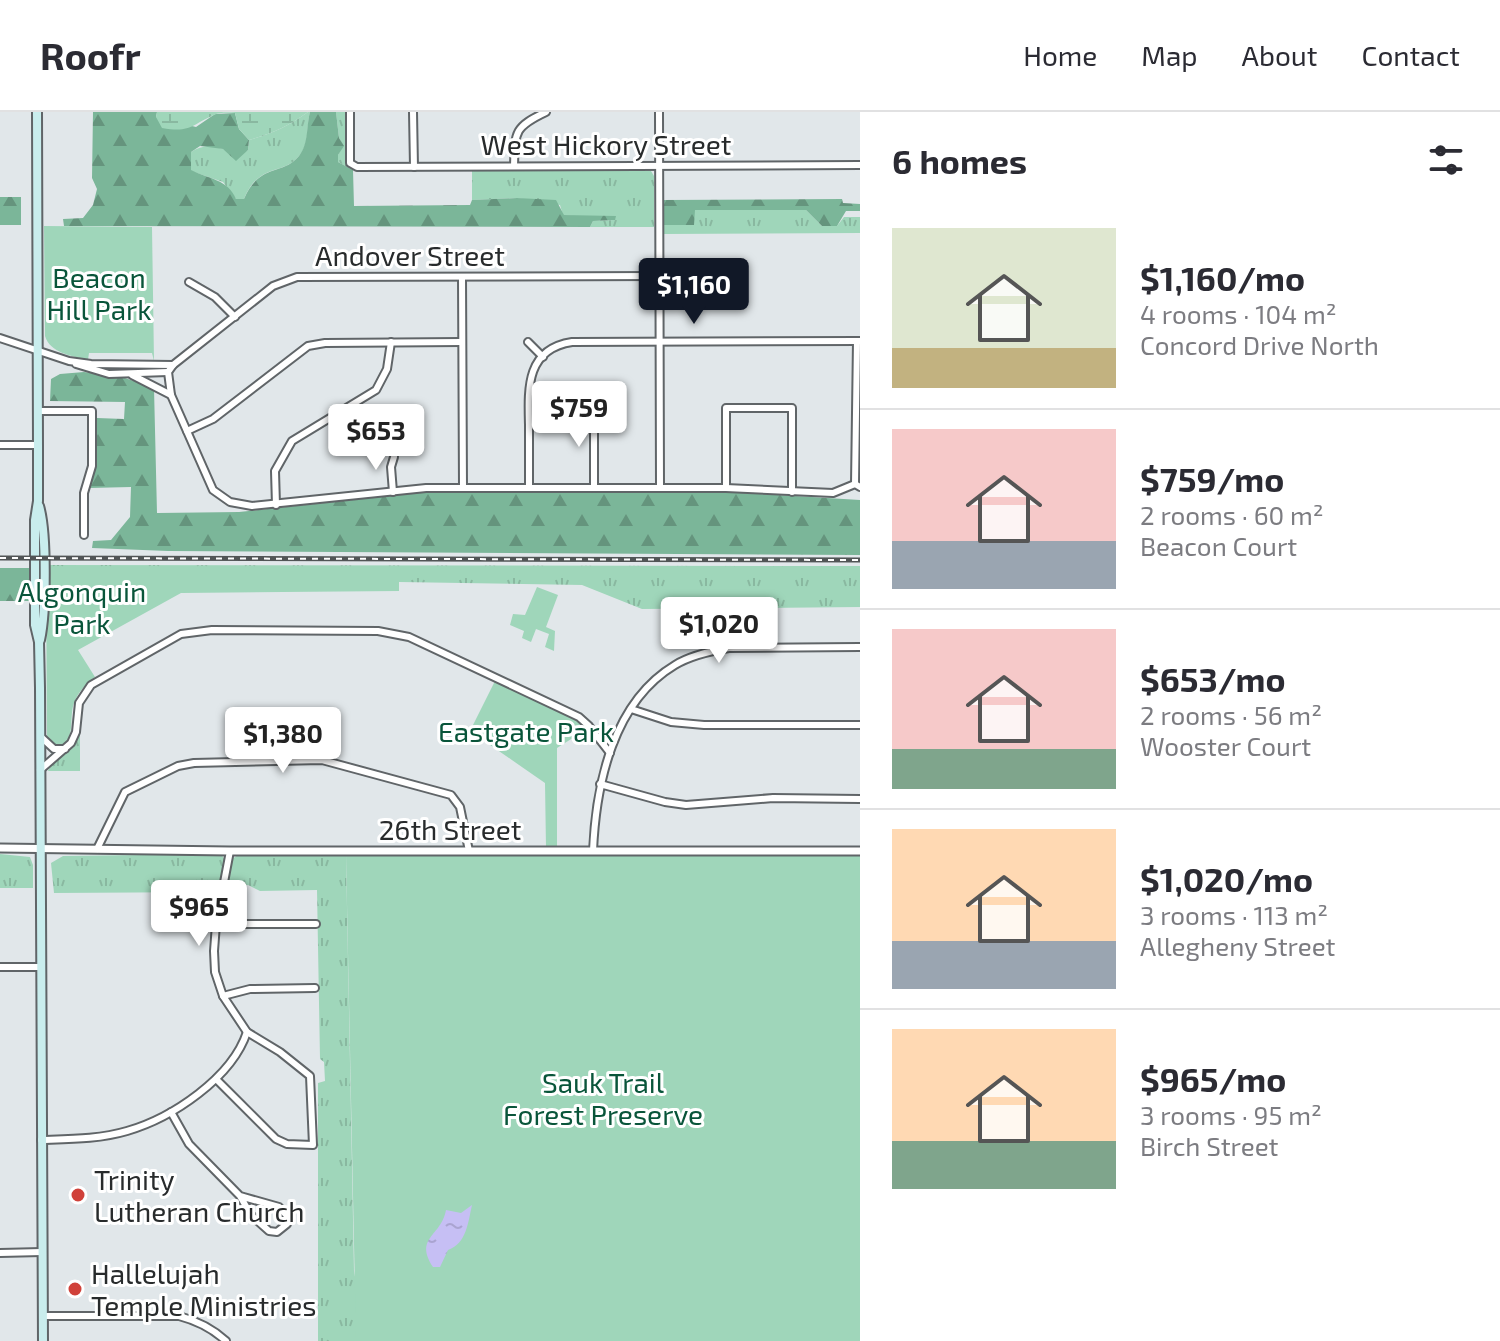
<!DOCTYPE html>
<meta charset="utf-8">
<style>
body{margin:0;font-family:"Exo 2",sans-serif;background:#f2f2f3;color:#2b2b33;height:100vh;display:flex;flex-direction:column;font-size:30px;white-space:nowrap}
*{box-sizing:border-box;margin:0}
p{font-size:26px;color:#7c7c81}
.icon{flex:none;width:44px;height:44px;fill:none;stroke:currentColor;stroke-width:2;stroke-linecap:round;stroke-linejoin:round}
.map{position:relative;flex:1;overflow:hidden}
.details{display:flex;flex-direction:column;background:#fff;width:640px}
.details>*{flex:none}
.price{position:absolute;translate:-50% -68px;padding:0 18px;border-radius:8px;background:#fff;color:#222;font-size:26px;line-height:52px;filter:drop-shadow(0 2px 4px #0008)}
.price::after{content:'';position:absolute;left:50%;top:48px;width:24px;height:18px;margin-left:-12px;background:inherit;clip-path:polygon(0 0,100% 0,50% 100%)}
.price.current{background:#111827;color:#fff}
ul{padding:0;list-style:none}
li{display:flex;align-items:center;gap:24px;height:200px;padding:0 32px}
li+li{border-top:2px solid #e1e1e2}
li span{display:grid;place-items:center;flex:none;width:224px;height:160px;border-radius:0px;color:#555}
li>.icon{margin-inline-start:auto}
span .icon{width:96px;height:96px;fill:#fffc;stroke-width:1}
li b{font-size:34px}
h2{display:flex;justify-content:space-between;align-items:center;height:96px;padding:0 32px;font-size:34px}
header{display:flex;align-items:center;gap:48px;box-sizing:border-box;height:112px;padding:0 40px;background:#fff;border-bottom:2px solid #e1e1e2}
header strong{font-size:38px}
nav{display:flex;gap:44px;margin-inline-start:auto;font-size:28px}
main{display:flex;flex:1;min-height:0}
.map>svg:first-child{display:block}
</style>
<header>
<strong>Roofr</strong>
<nav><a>Home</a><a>Map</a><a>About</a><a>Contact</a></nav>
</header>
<main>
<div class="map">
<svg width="860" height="1229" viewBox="0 0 860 1229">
<defs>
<pattern id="grass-tufts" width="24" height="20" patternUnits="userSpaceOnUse" patternTransform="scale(2)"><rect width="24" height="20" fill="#9fd6ba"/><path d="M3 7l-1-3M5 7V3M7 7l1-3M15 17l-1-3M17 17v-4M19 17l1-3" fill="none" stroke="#89b8a0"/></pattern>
<pattern id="forest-firs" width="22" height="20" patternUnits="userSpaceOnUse" patternTransform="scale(2)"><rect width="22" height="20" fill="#7bb699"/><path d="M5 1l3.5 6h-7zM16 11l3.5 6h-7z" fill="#65947d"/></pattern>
<pattern id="wetland-marsh" width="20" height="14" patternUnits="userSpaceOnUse" patternTransform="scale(2)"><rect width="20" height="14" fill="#9fd6ba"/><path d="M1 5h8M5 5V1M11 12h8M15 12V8" fill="none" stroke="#89b8a0"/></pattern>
<pattern id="water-ripples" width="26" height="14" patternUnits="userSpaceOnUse" patternTransform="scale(2)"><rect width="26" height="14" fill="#c6bff4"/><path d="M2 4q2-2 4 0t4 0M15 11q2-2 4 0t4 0" fill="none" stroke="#aaa4d1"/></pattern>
</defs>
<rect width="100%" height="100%" fill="#e1e7ea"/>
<g fill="url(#grass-tufts)">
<path d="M308 0H310C306 15 310 31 299 44 283 64 259 50 244 87H236L223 70 191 59V40C207 29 223 37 240 43L248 38 249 28C271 22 289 14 308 0Z"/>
<path d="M336 0H347V49L353 58 338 50V43L343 34 339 26Z"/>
<path d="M472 59H651L654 64V115H590L593 109 615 108 563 103 560 93 517 86 472 88Z"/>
<path d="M694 98H806L822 114H837L844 105H860V121L663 122V113H694Z"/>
<path d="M46 453 860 454V495L642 497 582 473 399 470V460H46Z"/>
<path d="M80 617V659H48C55 642 75 638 80 617Z"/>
<path d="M0 742 30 745 33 753V776H0Z"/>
<path d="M221 742 225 748 218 780 54 781 51 751 63 744Z"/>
<path d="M238 743H346L354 1159 366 1229H318V971L325 969 324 950 320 947 317 778 260 779 248 773 238 775 232 780 225 781 232 747Z"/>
</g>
<g fill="url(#forest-firs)">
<path d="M93 0H157L156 5 196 15 215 2 235 1 239 17 249 28 248 38 236 49 223 37 200 34 191 40V58C208 67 228 67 236 87H244C260 50 283 64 299 44 309 31 306 15 310 0H336L339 26 344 34 338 43V50L353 58 354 94 470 93 472 88 517 86 556 88 564 103 616 104 615 108 593 109 590 115 64 114 63 107 83 106 93 93 97 77 92 66Z"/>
<rect x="0" y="85" width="21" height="28"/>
<path d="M842 87 843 91 860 92V99H846L837 114H822L806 98H695L694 113H663V88Z"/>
<path d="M84 260 125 266 154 276 157 401 239 400 427 380H727L860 388V443L168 439 92 436 93 429 111 428 130 405 131 375 89 376 95 354 97 306 124 307 125 290 50 289 51 267 60 262Z"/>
<rect x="0" y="456" width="31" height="33"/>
</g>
<path fill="url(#wetland-marsh)" d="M157 0H308C289 14 271 22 249 28L239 17 235 1C229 1 220 0 214 3 191 13 191 21 162 16L156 5Z"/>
<g fill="#9fd6ba">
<path d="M44 114 152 115 154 249 152 241H89L88 248C72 244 50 241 45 224Z"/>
<path d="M46 460H399V479L181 481 78 538 95 565C86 572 78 580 74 591 68 607 78 631 55 635L47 626Z"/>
<path d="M537 475 558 483 546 515 555 519 554 539 545 535 549 522 536 517 531 530 522 526 524 519 510 513 513 502 525 503Z"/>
<path d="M495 569 577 609 587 617 557 636V736H546L545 671 470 619Z"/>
<path d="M346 743H860V1229H356Z"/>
</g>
<path fill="url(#water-ripples)" d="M472 1093C468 1110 467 1131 448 1138L440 1155H433C414 1125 441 1125 446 1098L461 1101Z"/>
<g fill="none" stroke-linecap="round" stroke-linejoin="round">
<g stroke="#606568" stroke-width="10">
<g id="minor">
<path d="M350 0V51L357 55 860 53"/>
<path d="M413 0 414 55"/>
<path d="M659 0 660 376"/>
<path d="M514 54C515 20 514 15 546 0"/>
<path d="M462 165 463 376"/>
<path d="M189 170 215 185 235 205"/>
<path d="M0 226 69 249 91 252 173 253"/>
<path d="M528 230 543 245"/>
<path d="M76 252 109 262 168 260"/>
<path d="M132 263 171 283 213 378 230 390 252 394 426 376H726L833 381 855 372 860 375"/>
<path d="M171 283 168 260 173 253 273 174 297 165 659 164"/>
<path d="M38 299H92V354L84 381V423"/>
<path d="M594 299V376"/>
<path d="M187 319 213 307 308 234 325 231 462 230"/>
<path d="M0 333H38"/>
<path d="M855 372 857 229"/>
<path d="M529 376C529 355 529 334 529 313 528 276 526 237 572 230L860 229"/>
<path d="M726 376V296H792V380"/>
<path d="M393 380 391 355 394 345"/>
<path d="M276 393 275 359 292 329 376 278 387 257 391 230"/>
<path d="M631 597 671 610 704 613H860"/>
<path d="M41 625 54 637H65"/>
<path d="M40 658 71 631 76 620 79 591 91 573 181 522 212 518 378 519 409 525 579 605 589 614 610 641"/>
<path d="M600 672 665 690 686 693 773 686 860 687"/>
<path d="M97 737 125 680 178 654 194 651 322 648 451 683 460 695 469 739"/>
<path d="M593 739C596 672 613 590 675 553 691 543 711 539 729 536L860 535"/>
<path d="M216 812H316"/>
<path d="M0 855H41"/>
<path d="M223 884 250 877 315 876"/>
<path d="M216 967 276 1027 287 1032 313 1033 310 964 280 940 247 920 223 884 215 860 214 839 216 812 230 739"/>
<path d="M171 1000 189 1032 240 1084 251 1103 269 1119 277 1120 287 1112 288 1105 279 1095 240 1084"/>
<path d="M41 1028C70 1027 100 1027 127 1019 172 1006 232 966 247 920"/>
<path d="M0 1141 42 1140"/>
<path d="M43 1204H179C198 1209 212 1216 226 1229"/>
</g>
</g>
<g stroke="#606568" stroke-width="11">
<path id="tertiary" d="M0 736 230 739H860"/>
</g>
<g stroke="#606568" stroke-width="12">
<g id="secondary">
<path d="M37 0 38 333V389L35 408V513L39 530 40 576 43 1229"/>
<path d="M39 394C47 421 46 500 40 528"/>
</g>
</g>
<use href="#minor" stroke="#fff" stroke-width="6"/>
<use href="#tertiary" stroke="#fff" stroke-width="7"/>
<use href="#secondary" stroke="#c9eded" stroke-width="8"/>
<g stroke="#515556" stroke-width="5">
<path id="rail" d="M0 446 860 448"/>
</g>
<use href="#rail" stroke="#fff" stroke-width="2" stroke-dasharray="6" stroke-linecap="butt"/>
</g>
<g fill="#d0413a" stroke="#fff" stroke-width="3">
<circle cx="78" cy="1083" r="8"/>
<circle cx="75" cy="1177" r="8"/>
</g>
<g text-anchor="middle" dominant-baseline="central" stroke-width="6" stroke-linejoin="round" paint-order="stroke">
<g font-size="28" fill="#282b2c" stroke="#fff">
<text x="606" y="32">West Hickory Street</text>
<text x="410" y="143">Andover Street</text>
<text x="450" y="717">26th Street</text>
</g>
<g font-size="28" fill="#09553a" stroke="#fff">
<text x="99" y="165">Beacon<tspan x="99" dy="32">Hill Park</tspan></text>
<text x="82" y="479">Algonquin<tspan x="82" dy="32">Park</tspan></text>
<text x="526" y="619">Eastgate Park</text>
<text x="603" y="970">Sauk Trail<tspan x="603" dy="32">Forest Preserve</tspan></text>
</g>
<g font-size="28" fill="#282b2c" stroke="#fff" text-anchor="start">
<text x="94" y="1067">Trinity<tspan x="94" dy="32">Lutheran Church</tspan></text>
<text x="91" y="1161">Hallelujah<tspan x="91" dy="32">Temple Ministries</tspan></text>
</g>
</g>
</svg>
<b class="price current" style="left:694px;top:214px">$1,160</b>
<b class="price" style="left:579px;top:337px">$759</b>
<b class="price" style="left:376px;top:360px">$653</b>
<b class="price" style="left:719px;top:553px">$1,020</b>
<b class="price" style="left:283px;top:663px">$1,380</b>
<b class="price" style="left:199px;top:836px">$965</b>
</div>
<section class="details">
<h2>6 homes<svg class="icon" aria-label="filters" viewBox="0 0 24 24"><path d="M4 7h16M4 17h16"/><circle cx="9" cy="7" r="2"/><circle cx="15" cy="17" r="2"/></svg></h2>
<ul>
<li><span style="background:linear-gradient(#dfe7d0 75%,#c2b280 0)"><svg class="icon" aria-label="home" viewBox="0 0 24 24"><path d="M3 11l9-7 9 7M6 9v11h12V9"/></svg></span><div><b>$1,160/mo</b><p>4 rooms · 104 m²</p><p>Concord Drive North</p></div></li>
<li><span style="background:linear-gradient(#f6c9c9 70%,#9aa5b1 0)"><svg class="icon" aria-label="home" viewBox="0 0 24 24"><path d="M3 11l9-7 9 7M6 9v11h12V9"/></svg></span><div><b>$759/mo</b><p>2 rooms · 60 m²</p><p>Beacon Court</p></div></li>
<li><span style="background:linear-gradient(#f6c9c9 75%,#7fa58c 0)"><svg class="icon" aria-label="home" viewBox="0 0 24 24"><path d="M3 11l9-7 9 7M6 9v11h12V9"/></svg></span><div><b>$653/mo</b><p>2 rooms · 56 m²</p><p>Wooster Court</p></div></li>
<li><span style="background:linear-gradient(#ffd9b3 70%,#9aa5b1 0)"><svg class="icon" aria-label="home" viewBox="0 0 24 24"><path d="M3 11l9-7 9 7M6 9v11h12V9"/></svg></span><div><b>$1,020/mo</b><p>3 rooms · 113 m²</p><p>Allegheny Street</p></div></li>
<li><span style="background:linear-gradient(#ffd9b3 70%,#7fa58c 0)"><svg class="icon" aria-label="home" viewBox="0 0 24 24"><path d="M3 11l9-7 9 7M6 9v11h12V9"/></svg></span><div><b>$965/mo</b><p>3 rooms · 95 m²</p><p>Birch Street</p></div></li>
</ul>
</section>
</main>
